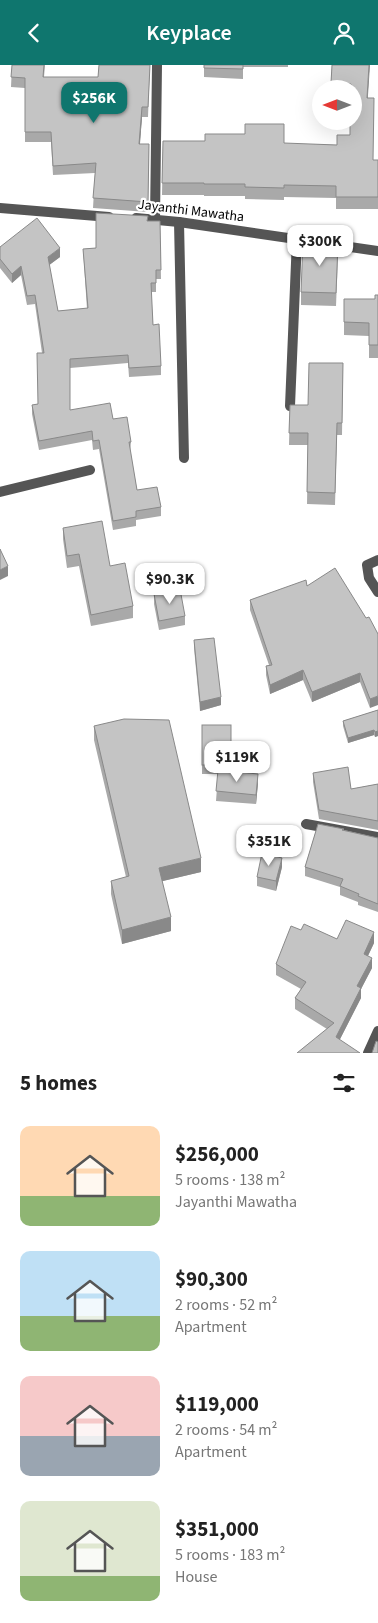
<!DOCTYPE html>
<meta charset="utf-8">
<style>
body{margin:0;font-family:"Source Sans 3",sans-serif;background:#f2f2f2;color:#222;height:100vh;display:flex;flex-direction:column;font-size:19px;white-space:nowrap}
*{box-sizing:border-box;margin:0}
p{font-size:16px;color:#767676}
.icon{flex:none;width:28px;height:28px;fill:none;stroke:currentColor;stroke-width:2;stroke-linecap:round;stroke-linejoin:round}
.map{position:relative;height:988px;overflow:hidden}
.drawer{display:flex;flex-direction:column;background:#fff;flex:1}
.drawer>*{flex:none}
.needle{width:32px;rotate:270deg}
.buttons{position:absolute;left:312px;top:15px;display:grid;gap:10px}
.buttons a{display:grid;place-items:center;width:50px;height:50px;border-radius:50%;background:#fff;box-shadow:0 5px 20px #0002;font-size:25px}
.price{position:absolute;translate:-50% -42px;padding:0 11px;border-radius:10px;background:#fff;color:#222;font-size:16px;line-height:32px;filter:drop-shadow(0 1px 2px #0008)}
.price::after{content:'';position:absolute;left:50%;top:30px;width:15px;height:11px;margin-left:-8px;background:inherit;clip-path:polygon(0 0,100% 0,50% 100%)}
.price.current{background:#0f766e;color:#fff}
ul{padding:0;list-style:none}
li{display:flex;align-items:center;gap:15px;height:125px;padding:0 20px}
li span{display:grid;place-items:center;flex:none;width:140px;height:100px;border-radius:10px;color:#555}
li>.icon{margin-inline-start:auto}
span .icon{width:60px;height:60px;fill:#fffc;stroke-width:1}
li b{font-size:21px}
h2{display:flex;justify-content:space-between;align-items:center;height:60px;padding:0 20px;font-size:21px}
header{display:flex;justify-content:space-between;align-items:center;height:65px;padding:0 20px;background:#0f766e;color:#fff;font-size:22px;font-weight:600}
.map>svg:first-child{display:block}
</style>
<header><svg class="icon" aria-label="back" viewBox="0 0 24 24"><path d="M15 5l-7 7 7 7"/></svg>Keyplace<svg class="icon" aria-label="person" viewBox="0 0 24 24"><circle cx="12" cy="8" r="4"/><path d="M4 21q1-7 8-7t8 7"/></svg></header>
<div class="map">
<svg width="378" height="988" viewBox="0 0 378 988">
<rect width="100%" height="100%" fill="#fff"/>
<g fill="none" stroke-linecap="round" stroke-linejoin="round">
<path stroke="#555" stroke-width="10" d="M306 759 378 772"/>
<g stroke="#555" stroke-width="10">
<path d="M0 143 109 152"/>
<path d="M136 153 179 157 378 186"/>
<path d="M155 154 157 0"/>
<path d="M179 157 184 393"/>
<path d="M290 341 297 174"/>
<path d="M0 427 90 405"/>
<path d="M378 495 367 500 369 513 378 527"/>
<path d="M368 988 378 966"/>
</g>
</g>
<g fill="#a9a9a9">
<path d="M12 0H45L44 12H98L99 0H150L148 52H142L140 79H149L148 147 93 143 95 108 53 110 51 77H25V23L11 22Z"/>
<path d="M204 0H288V2H243V14L204 12Z"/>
<path d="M332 0 368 33 373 95H378V144H336V133L284 132V135L245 134V131H204V130H162L163 76 337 80 350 70 354 24H331Z"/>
<path d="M148 156H160L161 214H156V227H151L153 260 161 301V310L129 312 128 298 70 303V345L113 354 131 377 130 386 137 425 161 442V451L136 455V461L113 465 99 384 93 385 92 375 39 385 32 349V340L38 339 42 288 35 239 27 240 21 210 12 218 0 203V182L60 192 49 200 58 246 87 244 83 184 96 183Z"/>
<path d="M338 191 336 241 301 240V227Z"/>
<path d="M378 230V293H369V271L344 270V234H375Z"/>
<path d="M343 298 342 370H337L335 440 307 439 308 380H289L290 340H308Z"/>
<path d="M63 463 110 501 133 541V553L91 561 79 501 67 503 63 474Z"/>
<path d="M307 521 366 553 378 569 370 643 360 617 312 637 303 615 270 629 266 610V601L269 600 250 545V535Z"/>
<path d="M154 529 185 551V560L159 565 154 539Z"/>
<path d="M194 575 221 640 200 646 194 583Z"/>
<path d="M378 645V671L375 672 374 670 348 678 343 661V656Z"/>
<path d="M231 660V706L258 718 256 739 216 736 218 709H202V700Z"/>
<path d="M94 661 201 807 162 816 171 866 122 879 111 829V816L126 812 94 675Z"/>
<path d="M313 708 351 724 378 719V765L319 754 313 717Z"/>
<path d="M318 759 344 764V765L378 773V847L358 840V837L340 830V822L305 811V802Z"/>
<path d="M282 802 276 826 257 821V812Z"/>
<path d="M301 865 337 874 374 878 368 891 372 903 361 924V933L340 974 297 988 327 964 295 944V933L301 924 276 910V899Z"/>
</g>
<g fill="#898989">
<path d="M369 0H370L367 45V33Z"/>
<path d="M142 42V52L139 89V79Z"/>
<path d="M60 183V192L48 201V192Z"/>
<path d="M21 201V210L12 218V209Z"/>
<path d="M8 501V511L0 515V505Z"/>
<path d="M303 605V615L270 629V620Z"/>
<path d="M360 608V617L312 637V627Z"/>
<path d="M378 631V640L370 643V634Z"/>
<path d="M221 632V640L200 646V637Z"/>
<path d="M374 665V670L348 678V673Z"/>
<path d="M378 666V671L375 672V667Z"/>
<path d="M258 709V718L256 739V730Z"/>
<path d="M201 793V807L159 817V803Z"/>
<path d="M282 793V802L276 826V816Z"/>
<path d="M171 852V866L122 879V865Z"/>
<path d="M374 867V878L364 899V889Z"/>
<path d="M372 893V903L361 924V933L336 982V972L357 921Z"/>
</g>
<g fill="#c4c4c4" stroke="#898989">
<path d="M12 0H44L43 12H98L99 0H150L148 42H142L139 79H149L148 137 93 133 96 98 53 101 51 67H25V13L11 12Z"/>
<path d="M204 0H243V4L204 3Z"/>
<path d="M332 0H369L367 33H374L373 95H378V132H336V121L284 120V123L245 122V119H204V118H162L163 76H205V69H245V59H284V78L337 80V70H350V56H354V24H351V19L331 18Z"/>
<path d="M96 148 148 151 147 156H160L161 205H156V218H151L153 260 159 259 161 301 129 303 128 290 70 294V345L110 338 113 354 127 352 131 377H129L137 425 157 422 161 442 136 446V452L113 456 99 375 93 376 92 366 39 376 32 340 38 339 37 288H44L35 230 27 231 21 201 12 209 0 194V182L37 153 60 183 48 192 58 246 88 243 83 184 96 183Z"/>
<path d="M303 177 338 178 336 228 301 227Z"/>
<path d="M375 230H378V280H369V258L344 257V234H375Z"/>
<path d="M309 298H343L342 358H337L335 428 307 427 308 368H289L290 340H308Z"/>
<path d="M102 456 110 501 125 498 133 541 91 550 79 489 67 491 63 463Z"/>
<path d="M0 484 8 501 0 505Z"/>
<path d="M335 503 366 553 369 552 378 569V631L370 634 360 608 312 627 303 605 270 620 266 601 272 600 250 535 306 515 307 521Z"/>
<path d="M180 524 185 551 159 556 154 529Z"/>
<path d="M214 573 221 632 200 637 194 575Z"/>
<path d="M378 645V666L375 667 374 665 348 673 343 656Z"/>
<path d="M124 654 169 655 201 793 159 803 171 852 122 865 111 816 129 811 94 661Z"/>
<rect x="202" y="660" width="29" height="40"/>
<path d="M348 702 351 724 378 719V756L319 745 313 708Z"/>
<path d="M218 705 258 709 256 730 216 726Z"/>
<path d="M318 759 344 764 342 765 378 773V839L358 831 359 829 340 821 343 814 305 802Z"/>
<path d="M262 788 282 793 276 816 257 812Z"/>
<path d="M346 855 374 867 364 889 372 893 357 921 361 923 336 972 360 988H297L334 958 295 933 306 917 276 899 291 861 301 865 304 859 337 874Z"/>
<path d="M376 976 378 977V988H372Z"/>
</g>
<g text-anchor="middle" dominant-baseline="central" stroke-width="4.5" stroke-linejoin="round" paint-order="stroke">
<g font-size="14" fill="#000" stroke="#fff">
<text transform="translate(191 146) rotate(7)">Jayanthi Mawatha</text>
</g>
</g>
</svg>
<div class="buttons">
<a><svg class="needle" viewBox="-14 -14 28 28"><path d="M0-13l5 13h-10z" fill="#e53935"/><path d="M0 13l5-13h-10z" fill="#767676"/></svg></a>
</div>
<b class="price current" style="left:94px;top:59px">$256K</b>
<b class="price" style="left:320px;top:202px">$300K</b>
<b class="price" style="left:170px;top:540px">$90.3K</b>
<b class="price" style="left:237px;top:718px">$119K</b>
<b class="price" style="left:269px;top:802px">$351K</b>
</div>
<section class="drawer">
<h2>5 homes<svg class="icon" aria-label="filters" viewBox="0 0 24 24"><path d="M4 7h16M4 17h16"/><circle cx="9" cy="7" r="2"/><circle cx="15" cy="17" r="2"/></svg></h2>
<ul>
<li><span style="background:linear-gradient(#ffd9b3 70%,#8fb573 0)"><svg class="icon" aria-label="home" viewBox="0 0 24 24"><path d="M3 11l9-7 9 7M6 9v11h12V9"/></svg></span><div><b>$256,000</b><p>5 rooms · 138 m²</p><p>Jayanthi Mawatha</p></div></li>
<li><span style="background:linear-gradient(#bfe0f5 65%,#8fb573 0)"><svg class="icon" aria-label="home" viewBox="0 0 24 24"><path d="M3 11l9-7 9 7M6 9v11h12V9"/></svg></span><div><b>$90,300</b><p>2 rooms · 52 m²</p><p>Apartment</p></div></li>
<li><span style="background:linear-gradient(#f6c9c9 60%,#9aa5b1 0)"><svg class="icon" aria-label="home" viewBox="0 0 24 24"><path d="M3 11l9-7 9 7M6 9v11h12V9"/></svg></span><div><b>$119,000</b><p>2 rooms · 54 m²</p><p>Apartment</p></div></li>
<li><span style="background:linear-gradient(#dfe7d0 75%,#8fb573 0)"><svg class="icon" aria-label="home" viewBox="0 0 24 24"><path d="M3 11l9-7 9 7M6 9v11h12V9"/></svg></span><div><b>$351,000</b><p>5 rooms · 183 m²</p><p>House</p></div></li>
</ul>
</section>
